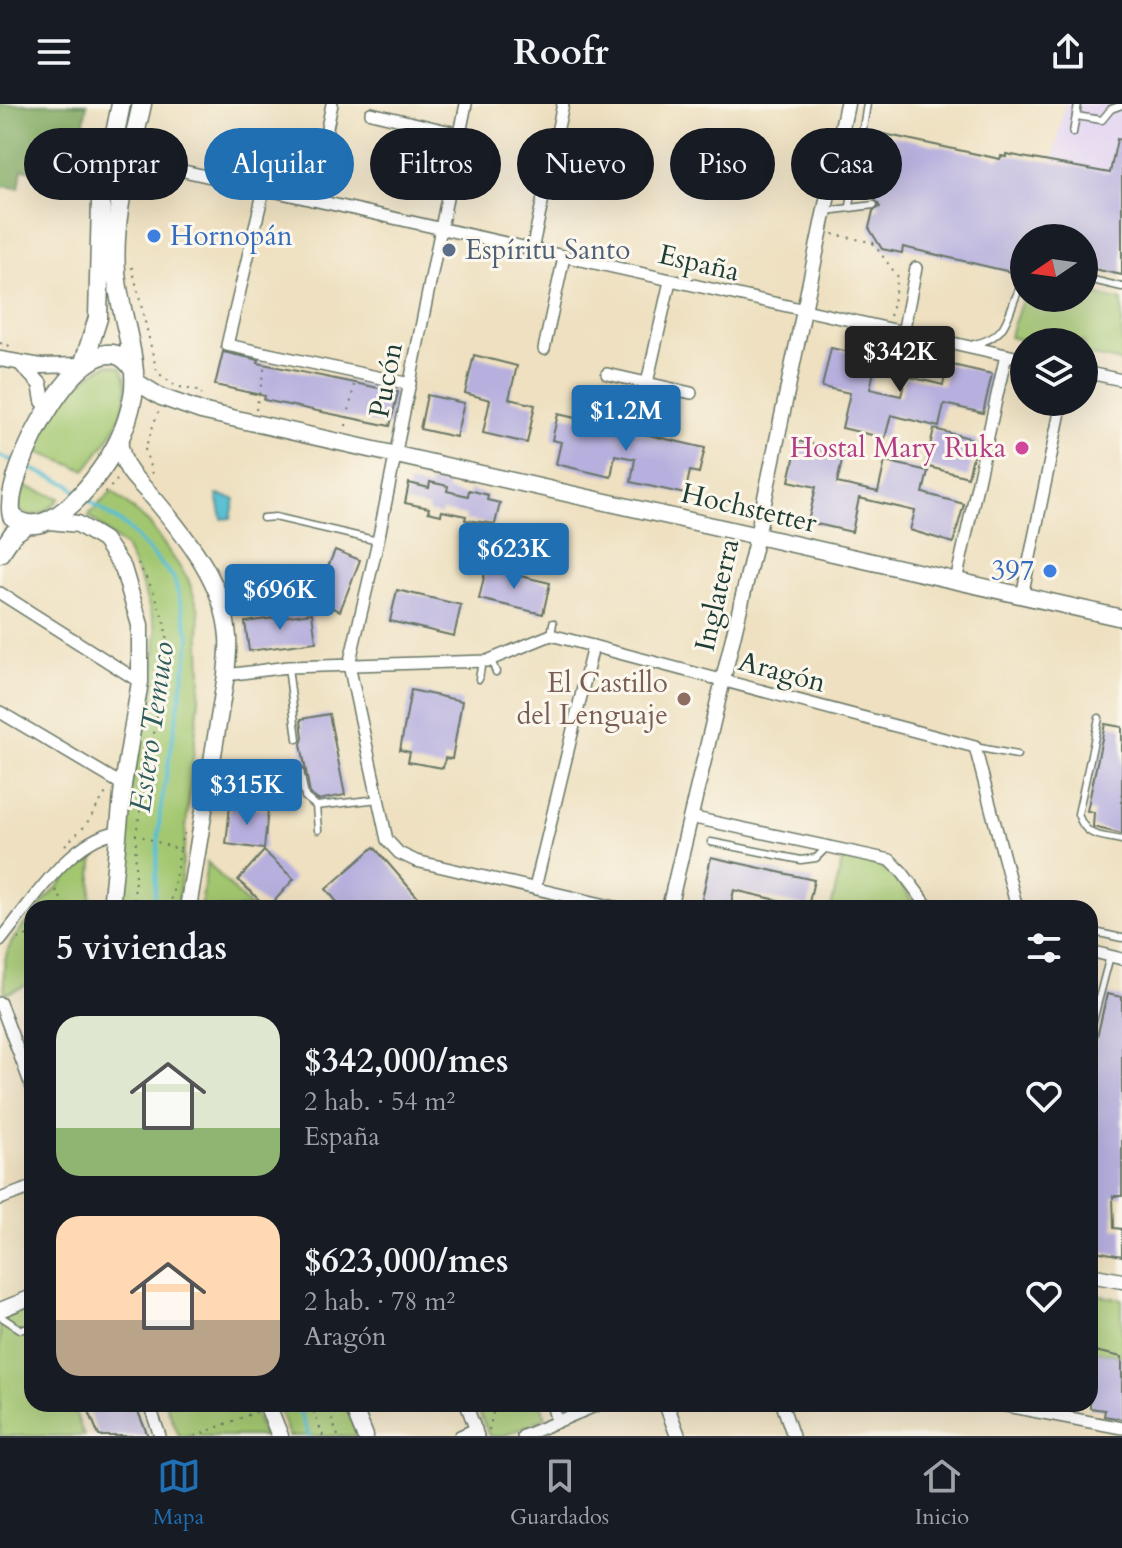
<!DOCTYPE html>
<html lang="es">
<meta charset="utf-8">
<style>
body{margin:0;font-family:Cardo,serif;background:#20242c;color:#f1f3f6;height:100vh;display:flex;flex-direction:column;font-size:30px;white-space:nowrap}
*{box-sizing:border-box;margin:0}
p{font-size:26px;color:#9ea1a6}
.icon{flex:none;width:44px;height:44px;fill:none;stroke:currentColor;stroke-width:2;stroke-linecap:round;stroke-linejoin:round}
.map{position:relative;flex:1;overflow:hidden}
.details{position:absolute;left:24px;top:796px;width:1074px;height:512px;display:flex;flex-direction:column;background:#171b24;border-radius:24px;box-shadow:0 8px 32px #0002}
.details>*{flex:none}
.top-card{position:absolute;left:24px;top:24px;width:1074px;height:72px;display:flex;gap:16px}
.needle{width:52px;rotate:257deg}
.buttons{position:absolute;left:1010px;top:120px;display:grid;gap:16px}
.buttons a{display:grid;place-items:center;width:88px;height:88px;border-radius:50%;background:#171b24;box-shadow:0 8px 32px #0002;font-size:40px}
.price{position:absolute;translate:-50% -68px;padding:0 18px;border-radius:8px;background:#1f6fb2;color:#fff;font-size:26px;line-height:52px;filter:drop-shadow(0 2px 4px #0008)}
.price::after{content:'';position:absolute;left:50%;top:48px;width:24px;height:18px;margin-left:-12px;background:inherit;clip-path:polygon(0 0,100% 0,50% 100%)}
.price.active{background:#222;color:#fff}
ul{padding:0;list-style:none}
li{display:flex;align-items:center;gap:24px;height:200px;padding:0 32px}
li span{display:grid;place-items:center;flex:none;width:224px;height:160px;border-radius:24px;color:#555}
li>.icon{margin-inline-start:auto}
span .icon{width:96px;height:96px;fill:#fffc;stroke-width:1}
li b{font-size:34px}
h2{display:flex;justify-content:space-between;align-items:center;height:96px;padding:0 32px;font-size:34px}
.pill{padding:0 28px;border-radius:36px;background:#171b24;box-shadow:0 8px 32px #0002;font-size:28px;line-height:72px}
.pill.active{background:#1f6fb2;color:#fff}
header{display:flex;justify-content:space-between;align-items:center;height:104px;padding:0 32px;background:#171b24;font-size:36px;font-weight:800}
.tab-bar{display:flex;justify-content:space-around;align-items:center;height:112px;border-top:2px solid #363941;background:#171b24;font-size:22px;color:#9ea1a6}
.tab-bar a{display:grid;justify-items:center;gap:4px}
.tab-bar .active{color:#1f6fb2}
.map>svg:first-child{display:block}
</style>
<header><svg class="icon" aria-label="menu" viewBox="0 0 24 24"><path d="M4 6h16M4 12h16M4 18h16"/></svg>Roofr<svg class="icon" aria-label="share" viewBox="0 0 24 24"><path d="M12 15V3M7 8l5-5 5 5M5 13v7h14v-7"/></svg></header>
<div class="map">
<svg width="1122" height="1332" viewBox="0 0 1122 1332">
<rect width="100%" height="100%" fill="#fbf7ec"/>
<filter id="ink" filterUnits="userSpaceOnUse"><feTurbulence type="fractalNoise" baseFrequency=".0125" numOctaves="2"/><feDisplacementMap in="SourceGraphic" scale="16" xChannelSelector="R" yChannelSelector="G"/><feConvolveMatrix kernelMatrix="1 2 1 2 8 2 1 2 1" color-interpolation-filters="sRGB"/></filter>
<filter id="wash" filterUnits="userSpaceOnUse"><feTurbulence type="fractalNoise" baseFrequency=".006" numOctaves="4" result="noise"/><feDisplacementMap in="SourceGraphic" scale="32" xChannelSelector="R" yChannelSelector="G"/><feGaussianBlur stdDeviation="1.8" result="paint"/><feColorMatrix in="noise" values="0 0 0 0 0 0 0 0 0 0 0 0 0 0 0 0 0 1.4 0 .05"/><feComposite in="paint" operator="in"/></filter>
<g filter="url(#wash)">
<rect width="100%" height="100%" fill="#eee0c0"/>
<path fill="#e2d4f3" d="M1065 0H1122V72L1053 57Z"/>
<g fill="#a3c770" stroke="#618252" stroke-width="2">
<path d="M1084 188 1122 197V258L1084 250V238H1030L1009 233 1024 191V194H1084Z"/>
<path d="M110 260 121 263C140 295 105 342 85 366L32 346C51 313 71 274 110 260Z"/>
<path d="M17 380 60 394C48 407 36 417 20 407Z"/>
<path d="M112 387 149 419 188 475 199 506 201 575 178 804H117L130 686 155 576 156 525 140 475 125 443 88 411Z"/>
<path d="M92 746H98L93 758 90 804H38Z"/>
<path d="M843 753C893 764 889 763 917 804H831Z"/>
<path d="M207 758 251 804H201Z"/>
<path d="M32 811V879L5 890C0 851 9 839 32 811Z"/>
<path d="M1090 1190 1122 1195V1253L1090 1246Z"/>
<path d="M32 1201V1300H72L84 1332H0V1213Z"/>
<path d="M166 1300H251L264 1332H179Z"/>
<path d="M277 1300H345L358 1332H289Z"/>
<path d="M476 1300H541L546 1314 503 1332H489Z"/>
</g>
<path fill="#82ac62" stroke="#50744b" stroke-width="2" d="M0 0H87L75 73 22 65 19 84 0 82Z"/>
<path fill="#56bed2" stroke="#3a7e83" stroke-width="2" d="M217 391 235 395 231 414 222 415Z"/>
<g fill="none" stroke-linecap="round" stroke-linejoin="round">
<g stroke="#56bed2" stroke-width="4">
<path d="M0 352 16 358"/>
<path d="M24 362 70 381 77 388"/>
<path d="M84 393 127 423 174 474 190 535 160 708 154 804"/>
<path d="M297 1300 309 1332"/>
</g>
</g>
<g id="blocks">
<g fill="#b7b0de">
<path d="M870 27 1000 55 1001 52 1006 53V50L1110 69 1117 35 1122 36V171L1084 163V134H1024V150L1020 149 1015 169 903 143 902 149 882 145 869 124 873 107 880 103 875 95 882 62 863 58Z"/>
<path d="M831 244 877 254 870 285 901 292 906 272 943 281 948 260 992 270 983 309 944 300 939 323 891 311 885 334 842 324 850 289 822 283Z"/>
<path d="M223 248 259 256 258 259 398 288 390 322 264 296 265 292 215 281Z"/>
<path d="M474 251 517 262 509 295 535 301 527 339 483 329 490 296 465 289Z"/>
<path d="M427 291 464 299 456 333 420 325Z"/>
<path d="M558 310 705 344 699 369 690 367 685 390 631 378 635 355 615 351 611 373 556 360 561 338 552 336Z"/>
<path d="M934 325 977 336 968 373 925 362Z"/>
<path d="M798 337 844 348 837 379 878 388 885 357 928 367 923 389 964 400 953 439 910 426 915 407 859 394 852 428 808 418 816 383 789 377Z"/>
<path d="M430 378 448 382 447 387 468 392 469 386 488 391 487 396 500 399 495 420 465 416 466 412 442 407 441 411 428 408 429 404 405 399 409 379 429 384Z"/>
<path d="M335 446 360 456 340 507 314 496Z"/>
<path d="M486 464 550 479 543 510 479 495Z"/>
<path d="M397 486 461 501 454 532 390 517Z"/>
<path d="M312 509 316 538 249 547 245 518Z"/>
<path d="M411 586 462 597 452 655 445 654 443 664 408 658 410 648 400 646Z"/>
<path d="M329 610 345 691 318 696 310 690 301 640 303 634 301 615Z"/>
<path d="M1105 620 1122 623V730L1093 723 1094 708 1087 707Z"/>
<path d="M230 702 268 706 264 745 226 740Z"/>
<path d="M374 743 427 804H342L326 785Z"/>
<path d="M264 747 294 775 268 804 238 776Z"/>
<path d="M711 753 814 776 808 803 734 786 730 804H700Z"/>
<path d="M1107 890 1122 893V1092H1113L1114 1124 1122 1125V1152L1090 1146V963Z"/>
<path d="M1090 1246 1122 1253V1315L1104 1312 1105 1306 1090 1304Z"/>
<path d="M86 1300H135L148 1332H99Z"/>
</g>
</g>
</g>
<g filter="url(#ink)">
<use href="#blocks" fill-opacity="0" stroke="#677665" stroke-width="2"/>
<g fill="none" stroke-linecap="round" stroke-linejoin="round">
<g stroke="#677665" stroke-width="9">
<g id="service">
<path d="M1076 12 1102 16 1111 5 1122 1"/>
<path d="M1073 29 1078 0"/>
<path d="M850 102 867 0"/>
<path d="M826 107 874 101"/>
<path d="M1084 174 1122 183"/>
<path d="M974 240C1014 232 1005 205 1024 177"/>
<path d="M263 414 275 413 378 437"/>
<path d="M551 531 553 519"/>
<path d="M491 556 496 568"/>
<path d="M288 563 297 635"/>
<path d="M479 575 482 557"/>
<path d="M1099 614 1078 710C1086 734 1099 731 1122 736"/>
<path d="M975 643 1017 651"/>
<path d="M300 666 305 693 316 702 318 726"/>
<path d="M316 702 379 695"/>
<path d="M711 738 801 756 816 754 829 741"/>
<path d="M1090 827 1122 834"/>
<path d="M1090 928 1110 852"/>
<path d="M0 1212 20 1225H32"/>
</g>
</g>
<g stroke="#677665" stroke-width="14">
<g id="minor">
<path d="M466 0 378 437 349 561 387 736 399 749 416 757 619 804"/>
<path d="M371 9 460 30"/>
<path d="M552 53 642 73"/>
<path d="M130 55 1024 255"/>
<path d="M264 85 227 241 410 280"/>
<path d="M312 96 332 0"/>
<path d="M532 146 563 0"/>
<path d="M903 229 916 164"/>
<path d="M544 245 564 153"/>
<path d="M1084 268 1122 276"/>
<path d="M607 270 691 289"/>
<path d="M647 279 670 177"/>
<path d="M956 477 1006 251"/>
<path d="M0 489 140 578"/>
<path d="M1022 492 1062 298"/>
<path d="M226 571 288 563 487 557 551 531 975 643 1017 804"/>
<path d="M0 608 123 681"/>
<path d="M690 713 890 756 902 768 929 804"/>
<path d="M535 784 593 542"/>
<path d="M0 837C30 801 68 736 117 728"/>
<path d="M1090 847 1122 855"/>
<path d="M0 899 32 984"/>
<path d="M0 1095 32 1083"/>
<path d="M149 1300 160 1332"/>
<path d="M466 1300 478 1332"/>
<path d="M552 1300 557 1318"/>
<path d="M782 1300 793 1332"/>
<path d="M996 1300 1122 1324"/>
<path d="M460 1332 476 1325"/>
<path d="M523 1332 600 1300"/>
</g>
</g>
<g stroke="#677665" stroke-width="17">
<g id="tertiary">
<path d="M0 255 41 262 79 261"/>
<path d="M21 260 40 280 43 297"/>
<path d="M669 804 757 432 847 0"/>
<path d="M1090 1171 1122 1177"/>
<path d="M0 1206 32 1193"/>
<path d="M666 1300 678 1332"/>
</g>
</g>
<g stroke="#677665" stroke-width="19">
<g id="secondary">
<path d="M135 277 161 293 201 307 1122 514"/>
<path d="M119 337C125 372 136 373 157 398 190 438 224 480 228 533 229 545 227 558 226 571L188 804"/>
<path d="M50 417 78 420 104 436 123 464 140 521V578L123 681 111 804"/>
<path d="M267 1300 280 1332"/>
<path d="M352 1300 365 1332"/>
</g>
</g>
<g stroke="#677665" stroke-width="21">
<g id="primary">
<path d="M85 255 98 214 101 98 121 0"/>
<path d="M133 265C91 198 0 373 12 412 49 446 104 366 118 338 125 324 130 308 133 292 140 257 118 205 116 167 112 110 130 55 142 0"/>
<path d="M0 449 13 430 27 420"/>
</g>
</g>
<g stroke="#677665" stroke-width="2" stroke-dasharray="2 6" stroke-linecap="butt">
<path d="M833 130 879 140"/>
<path d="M873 139 898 173 890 213"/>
<path d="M132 163 157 268 174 281"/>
<path d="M0 239 10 242"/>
<path d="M180 283 202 288 201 292"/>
<path d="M256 306 265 261"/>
<path d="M346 322 354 281"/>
<path d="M152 370 145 345 158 308"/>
<path d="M105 389 117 376"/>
<path d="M135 730 180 746 170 804"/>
<path d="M65 741 85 722 107 687"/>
<path d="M180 745 183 730H185"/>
<path d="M56 786 66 804"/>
<path d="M134 804 136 730 168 552 165 521 155 490 137 457"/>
<path d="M18 835 32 829"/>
<path d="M311 1300 323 1332"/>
<path d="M326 1300 338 1332"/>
<path d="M529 1300 542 1308"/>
<path d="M489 1326 495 1300"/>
<path d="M195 1332 256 1308"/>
</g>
<use href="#service" stroke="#fff" stroke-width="6"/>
<use href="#minor" stroke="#fff" stroke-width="11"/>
<use href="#tertiary" stroke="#fff" stroke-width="14"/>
<use href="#secondary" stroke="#fff" stroke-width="16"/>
<use href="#primary" stroke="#fff" stroke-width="18"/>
</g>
</g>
<g fill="#3f7fe0" stroke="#fbf7ec" stroke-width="3">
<circle cx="154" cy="132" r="8"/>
<circle cx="1050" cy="467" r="8"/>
</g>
<circle fill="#5c6f8a" stroke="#fbf7ec" stroke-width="3" cx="449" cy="146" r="8"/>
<circle fill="#d1479c" stroke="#fbf7ec" stroke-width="3" cx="1022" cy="344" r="8"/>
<circle fill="#8d6e63" stroke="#fbf7ec" stroke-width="3" cx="684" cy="595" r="8"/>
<g text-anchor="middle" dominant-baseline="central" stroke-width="6" stroke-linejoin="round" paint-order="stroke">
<g font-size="28" fill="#366cbe" stroke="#fbf7ec" text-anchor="start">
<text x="170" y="132">Hornopán</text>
<text x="1034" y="467" text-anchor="end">397</text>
</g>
<g font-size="28" fill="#4e5e75" stroke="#fbf7ec" text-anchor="start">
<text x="465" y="146">Espíritu Santo</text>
</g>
<g font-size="28" fill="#1f3d34" stroke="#fbf7ec">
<text transform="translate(699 159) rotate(13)">España</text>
<text transform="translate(386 276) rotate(-79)">Pucón</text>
<text transform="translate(749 404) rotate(13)">Hochstetter</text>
<text transform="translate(717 491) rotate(-77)">Inglaterra</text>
<text transform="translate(782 568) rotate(15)">Aragón</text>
</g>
<g font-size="28" fill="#b23c85" stroke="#fbf7ec" text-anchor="end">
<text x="1006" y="344">Hostal Mary Ruka</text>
</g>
<g font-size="28" fill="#785e54" stroke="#fbf7ec" text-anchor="end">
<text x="668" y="579">El Castillo<tspan x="668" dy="32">del Lenguaje</tspan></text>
</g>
<g font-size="30" font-style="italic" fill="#2d5d5c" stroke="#fbf7ec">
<text transform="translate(152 623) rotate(-82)">Estero Temuco</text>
</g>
</g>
</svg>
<div class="buttons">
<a><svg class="needle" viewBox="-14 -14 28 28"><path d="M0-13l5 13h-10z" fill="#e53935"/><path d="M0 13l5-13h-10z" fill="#9ea1a6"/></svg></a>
<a><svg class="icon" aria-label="layers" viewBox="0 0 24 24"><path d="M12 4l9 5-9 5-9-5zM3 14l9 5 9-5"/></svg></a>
</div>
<b class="price active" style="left:900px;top:290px">$342K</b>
<b class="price" style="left:626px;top:349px">$1.2M</b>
<b class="price" style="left:514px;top:487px">$623K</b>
<b class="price" style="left:280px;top:528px">$696K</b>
<b class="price" style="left:247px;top:723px">$315K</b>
<div class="top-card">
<a class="pill">Comprar</a>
<a class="pill active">Alquilar</a>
<a class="pill">Filtros</a>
<a class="pill">Nuevo</a>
<a class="pill">Piso</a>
<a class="pill">Casa</a>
</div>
<section class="details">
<h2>5 viviendas<svg class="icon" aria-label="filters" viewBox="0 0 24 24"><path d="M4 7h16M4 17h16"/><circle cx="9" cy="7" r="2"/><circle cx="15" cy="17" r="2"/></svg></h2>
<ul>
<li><span style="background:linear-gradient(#dfe7d0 70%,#8fb573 0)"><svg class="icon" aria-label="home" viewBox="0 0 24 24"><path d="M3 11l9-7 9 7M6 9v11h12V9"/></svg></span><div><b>$342,000/mes</b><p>2 hab. · 54 m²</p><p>España</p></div><svg class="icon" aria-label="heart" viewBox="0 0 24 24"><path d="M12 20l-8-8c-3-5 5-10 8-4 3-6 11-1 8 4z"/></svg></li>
<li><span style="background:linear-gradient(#ffd9b3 65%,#b9a48a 0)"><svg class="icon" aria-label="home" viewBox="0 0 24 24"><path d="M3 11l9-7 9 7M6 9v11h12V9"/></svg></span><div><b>$623,000/mes</b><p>2 hab. · 78 m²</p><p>Aragón</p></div><svg class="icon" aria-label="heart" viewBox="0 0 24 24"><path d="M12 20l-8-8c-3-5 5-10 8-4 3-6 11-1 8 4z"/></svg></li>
</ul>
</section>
</div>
<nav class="tab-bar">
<a class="active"><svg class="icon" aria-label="map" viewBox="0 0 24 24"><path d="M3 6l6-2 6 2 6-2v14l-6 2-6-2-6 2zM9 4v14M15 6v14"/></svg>Mapa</a>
<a><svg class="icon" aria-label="saved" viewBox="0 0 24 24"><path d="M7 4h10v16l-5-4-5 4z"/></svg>Guardados</a>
<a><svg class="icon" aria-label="home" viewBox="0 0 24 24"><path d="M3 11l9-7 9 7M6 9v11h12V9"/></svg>Inicio</a>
</nav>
